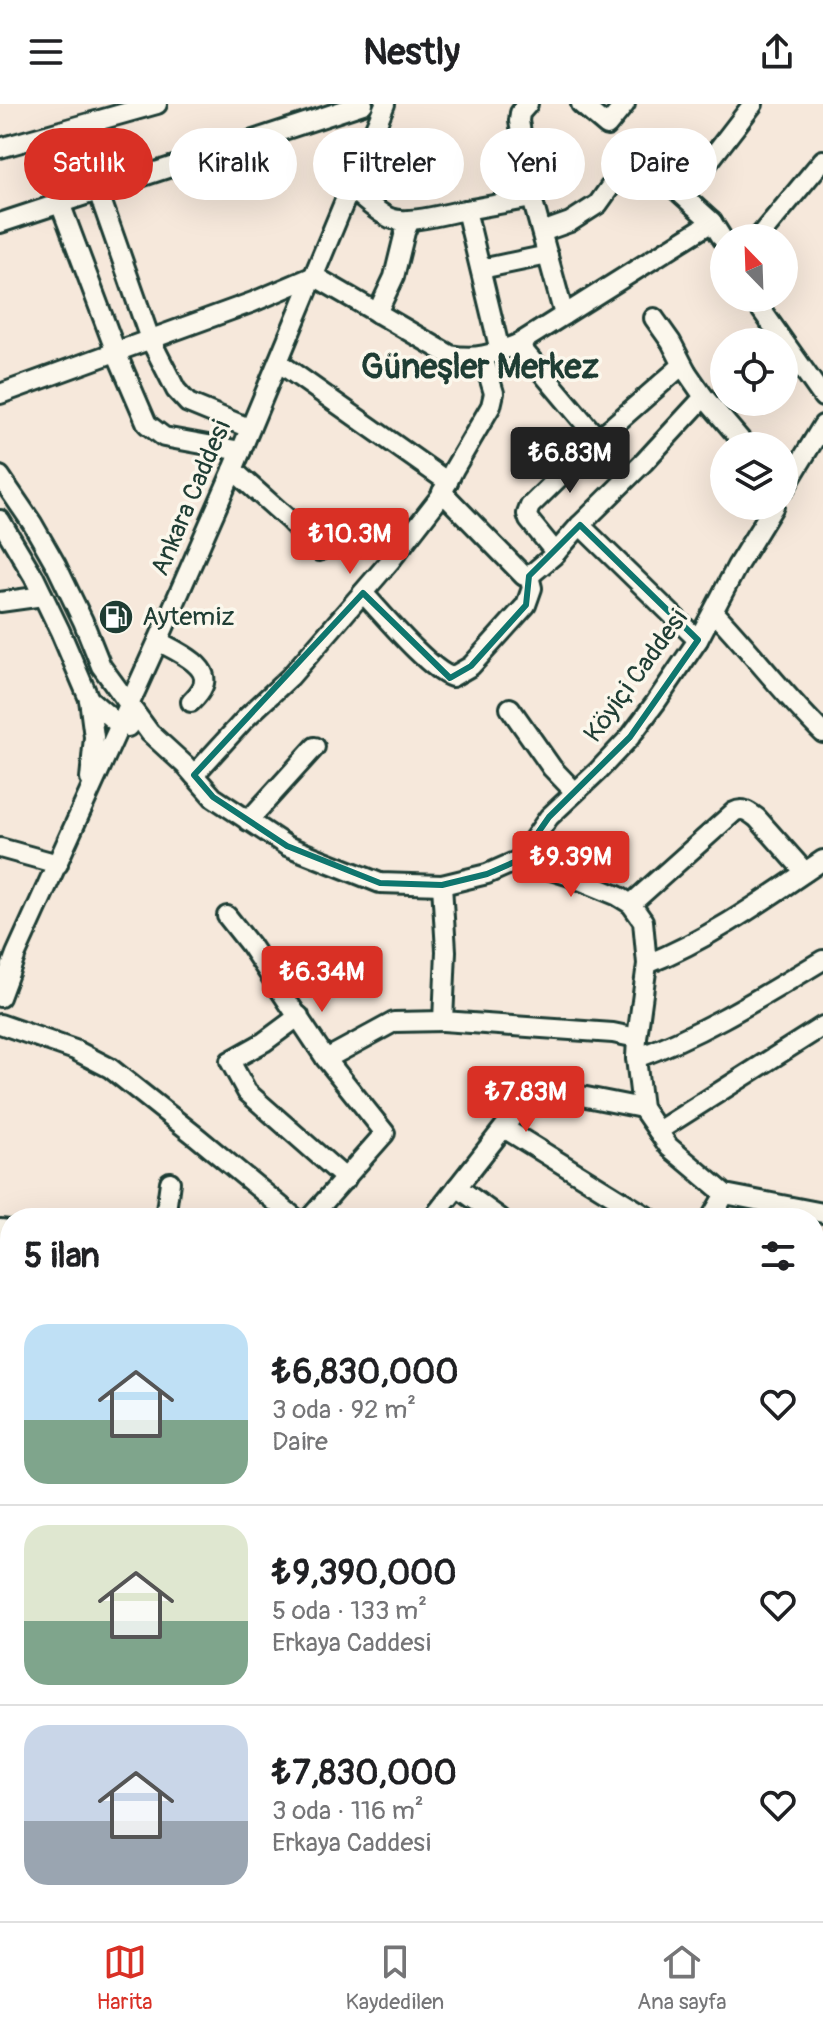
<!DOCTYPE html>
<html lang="tr">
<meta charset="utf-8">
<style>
body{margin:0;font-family:Pangolin,sans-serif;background:#f6f6f6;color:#202124;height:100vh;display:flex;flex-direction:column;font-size:30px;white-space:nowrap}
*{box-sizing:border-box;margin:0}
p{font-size:26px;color:#757577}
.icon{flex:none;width:44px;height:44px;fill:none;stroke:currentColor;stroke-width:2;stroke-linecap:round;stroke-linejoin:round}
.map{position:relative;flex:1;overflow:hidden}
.drawer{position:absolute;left:0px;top:1104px;width:824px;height:714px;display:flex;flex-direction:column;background:#fff;border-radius:32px 32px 0 0;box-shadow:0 8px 32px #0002}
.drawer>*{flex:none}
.top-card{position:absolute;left:24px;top:24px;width:776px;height:72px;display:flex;gap:16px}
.needle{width:52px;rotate:337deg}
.fabs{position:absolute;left:710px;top:120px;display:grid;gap:16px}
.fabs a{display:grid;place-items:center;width:88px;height:88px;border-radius:50%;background:#fff;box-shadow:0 8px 32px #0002;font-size:40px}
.price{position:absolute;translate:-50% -68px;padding:0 18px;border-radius:8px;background:#d93025;color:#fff;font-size:26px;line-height:52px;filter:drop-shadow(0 2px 4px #0008)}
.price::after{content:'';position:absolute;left:50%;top:48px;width:24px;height:18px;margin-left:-12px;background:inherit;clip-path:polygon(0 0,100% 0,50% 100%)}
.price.current{background:#222;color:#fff}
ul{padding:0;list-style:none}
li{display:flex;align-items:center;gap:24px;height:200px;padding:0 24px}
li+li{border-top:2px solid #e0e0e0}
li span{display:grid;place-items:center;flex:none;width:224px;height:160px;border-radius:24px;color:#555}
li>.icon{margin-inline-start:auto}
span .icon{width:96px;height:96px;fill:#fffc;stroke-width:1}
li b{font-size:34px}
h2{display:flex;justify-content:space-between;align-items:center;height:96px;padding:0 24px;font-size:34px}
.chip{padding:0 28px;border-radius:36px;background:#fff;box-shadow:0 8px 32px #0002;font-size:28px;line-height:72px}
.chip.current{background:#d93025;color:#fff}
header{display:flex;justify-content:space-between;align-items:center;height:104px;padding:0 24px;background:#fff;font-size:36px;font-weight:700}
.menu{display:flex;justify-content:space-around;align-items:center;height:112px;border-top:2px solid #e0e0e0;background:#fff;font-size:22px;color:#757577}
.menu a{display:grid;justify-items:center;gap:4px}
.menu .current{color:#d93025}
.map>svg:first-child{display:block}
</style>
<header><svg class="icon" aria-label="menu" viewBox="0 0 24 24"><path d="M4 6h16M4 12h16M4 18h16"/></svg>Nestly<svg class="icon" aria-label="share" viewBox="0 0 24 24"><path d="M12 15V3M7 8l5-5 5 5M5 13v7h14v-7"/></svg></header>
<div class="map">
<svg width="823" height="1817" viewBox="0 0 823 1817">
<rect width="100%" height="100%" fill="#f6e8db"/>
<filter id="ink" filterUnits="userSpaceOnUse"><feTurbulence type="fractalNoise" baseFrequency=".0125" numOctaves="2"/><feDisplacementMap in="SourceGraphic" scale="16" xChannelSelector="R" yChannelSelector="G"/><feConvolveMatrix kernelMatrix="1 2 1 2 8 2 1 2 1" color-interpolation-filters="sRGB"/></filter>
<g filter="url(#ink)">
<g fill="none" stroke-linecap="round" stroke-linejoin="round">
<g stroke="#1f3d34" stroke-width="24">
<g id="minor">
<path d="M528 0 520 9 519 17 532 94 564 211 712 118 724 137"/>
<path d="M581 0 607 22 625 0"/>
<path d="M0 44 157 0"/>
<path d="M349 83C362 94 375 107 390 114 408 121 447 109 466 106"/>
<path d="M98 87 150 235 176 286 188 299 249 324"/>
<path d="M683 91 753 0"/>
<path d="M60 99 116 248 147 320 164 333 241 347"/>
<path d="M0 119 363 0"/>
<path d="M542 128 570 118 598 100 635 48 712 118"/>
<path d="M758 134 823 56"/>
<path d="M481 165 548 151"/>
<path d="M753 194 823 293"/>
<path d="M377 209 394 173 405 128 410 116"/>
<path d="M564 211 518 240 598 335 679 264 686 267 704 293 746 342"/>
<path d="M654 214 671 238 686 267"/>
<path d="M500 247 466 106 532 94"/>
<path d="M278 258 448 378"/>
<path d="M0 290 253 198 314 172 450 251C478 256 492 250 518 240"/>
<path d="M233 366 288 415 319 447"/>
<path d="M0 372 32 419 56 461 83 517 101 562 150 629 185 661 213 693 287 742 380 779 442 781 487 770 519 756 567 771 618 792 631 800 643 817 647 860 637 934 636 954 642 1004 669 1043 725 1090 823 1109"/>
<path d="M784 385 823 321"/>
<path d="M442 388 524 472H529L553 452 580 421 698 536"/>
<path d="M0 416 34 473 60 527 89 595 119 621 128 623"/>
<path d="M580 421 644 358 704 293"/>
<path d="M556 449 529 416 527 410 530 402 598 335"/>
<path d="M363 489C382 509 429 566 452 573L471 562 526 501 532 484 529 472"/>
<path d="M0 498 43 492"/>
<path d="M714 508C751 547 784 591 823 629"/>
<path d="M158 537C172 545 212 561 203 582 201 587 195 594 191 598"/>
<path d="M89 595 94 633 90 675"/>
<path d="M510 604 552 664 575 688"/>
<path d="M194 671 246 614 290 573 391 456 440 393 454 365 491 302 494 289 483 253"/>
<path d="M248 717 315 643"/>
<path d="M0 744 58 760"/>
<path d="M519 756 549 713 598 667 630 633 656 598 698 536 737 462 774 402"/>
<path d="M442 781 446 847 443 917 613 929 637 934"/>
<path d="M631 800 734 708C743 703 749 708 757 714L805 768"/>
<path d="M227 812 250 841 326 955 394 918 443 917"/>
<path d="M647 860C710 835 767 794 823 756"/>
<path d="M0 893 16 850 158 537 233 366 385 0"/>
<path d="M299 912 264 938 230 957 247 988 346 1075"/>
<path d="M0 920 75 946 110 964 197 1033 295 1114"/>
<path d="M636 954C703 930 763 892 823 856"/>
<path d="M504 1024 649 1114"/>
<path d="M658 1027 823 922"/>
<path d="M457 1083 500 1114"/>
<path d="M165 1114 170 1078"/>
<path d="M310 1114 385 1029 326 955"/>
<path d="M433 1114 527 994 537 986 571 990 642 1004"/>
<path d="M711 1114 725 1090"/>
<path d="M0 1125 10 1126"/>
<path d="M0 1201 10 1200"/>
<path d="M814 1283 823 1270"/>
<path d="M814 1357 823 1360"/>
<path d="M0 1402 10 1403"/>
<path d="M814 1469 823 1453"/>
<path d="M0 1498 10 1497"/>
<path d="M0 1569H10"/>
<path d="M814 1608 823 1596"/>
<path d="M0 1626 10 1650"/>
<path d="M0 1749 10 1748"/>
<path d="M96 1808 100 1817"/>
<path d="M234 1808 238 1817"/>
<path d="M351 1808 354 1817"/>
<path d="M411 1808 415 1817"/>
<path d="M522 1808 525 1817"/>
<path d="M612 1808 616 1817"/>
</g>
</g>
<use href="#minor" stroke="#fbf7ec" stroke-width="18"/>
</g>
</g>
<path fill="none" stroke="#0f766e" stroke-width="6" stroke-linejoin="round" d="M580 421 698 536 630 633 549 713 519 756 487 770 442 781 380 779 287 742 213 693 194 671 363 489 450 574 471 562 526 501 529 472Z"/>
<defs>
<g id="fuel-disc" transform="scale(1.8)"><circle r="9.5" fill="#1f3d34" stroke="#fbf7ec"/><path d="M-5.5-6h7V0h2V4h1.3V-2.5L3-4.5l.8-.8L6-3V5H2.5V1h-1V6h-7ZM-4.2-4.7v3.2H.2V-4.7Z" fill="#fff"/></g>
</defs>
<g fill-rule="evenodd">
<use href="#fuel-disc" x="116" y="513"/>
</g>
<g text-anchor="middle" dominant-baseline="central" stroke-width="7" stroke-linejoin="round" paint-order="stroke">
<g font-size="26" fill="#1f3d34" stroke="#fbf7ec">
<text transform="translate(191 394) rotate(-67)">Ankara Caddesi</text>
<text transform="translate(636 572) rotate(-54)">Köyiçi Caddesi</text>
</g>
<g font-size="26" fill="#1f3d34" stroke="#fbf7ec" text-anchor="start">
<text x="142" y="513">Aytemiz</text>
</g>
<g font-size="34" font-weight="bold" fill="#1f3d34" stroke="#fbf7ec">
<text x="480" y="263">Güneşler Merkez</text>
</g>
</g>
</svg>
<div class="fabs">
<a><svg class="needle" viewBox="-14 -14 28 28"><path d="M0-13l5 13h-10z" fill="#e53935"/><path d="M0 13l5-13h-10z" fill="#757577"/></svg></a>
<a><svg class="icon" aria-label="locate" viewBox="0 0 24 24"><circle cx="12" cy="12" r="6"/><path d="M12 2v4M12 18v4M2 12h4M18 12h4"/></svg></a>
<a><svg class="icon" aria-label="layers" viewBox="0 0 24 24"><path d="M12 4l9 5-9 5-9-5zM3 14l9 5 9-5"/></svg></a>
</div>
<b class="price current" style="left:570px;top:391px">₺6.83M</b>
<b class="price" style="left:350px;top:472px">₺10.3M</b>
<b class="price" style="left:571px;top:795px">₺9.39M</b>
<b class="price" style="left:322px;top:910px">₺6.34M</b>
<b class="price" style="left:526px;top:1030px">₺7.83M</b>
<div class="top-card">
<a class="chip current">Satılık</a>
<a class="chip">Kiralık</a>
<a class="chip">Filtreler</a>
<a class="chip">Yeni</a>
<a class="chip">Daire</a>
</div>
<section class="drawer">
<h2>5 ilan<svg class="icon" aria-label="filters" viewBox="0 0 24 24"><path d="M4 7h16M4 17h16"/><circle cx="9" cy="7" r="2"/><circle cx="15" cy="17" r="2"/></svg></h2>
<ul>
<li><span style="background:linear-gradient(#bfe0f5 60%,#7fa58c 0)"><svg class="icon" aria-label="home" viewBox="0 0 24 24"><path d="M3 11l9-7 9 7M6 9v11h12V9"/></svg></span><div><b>₺6,830,000</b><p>3 oda · 92 m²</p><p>Daire</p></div><svg class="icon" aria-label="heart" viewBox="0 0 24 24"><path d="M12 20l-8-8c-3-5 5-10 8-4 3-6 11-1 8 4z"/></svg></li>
<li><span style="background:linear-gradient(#dfe7d0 60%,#7fa58c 0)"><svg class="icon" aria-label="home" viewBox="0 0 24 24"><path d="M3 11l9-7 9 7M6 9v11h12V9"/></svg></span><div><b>₺9,390,000</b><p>5 oda · 133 m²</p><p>Erkaya Caddesi</p></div><svg class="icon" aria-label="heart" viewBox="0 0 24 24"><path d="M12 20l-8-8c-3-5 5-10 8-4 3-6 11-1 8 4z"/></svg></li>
<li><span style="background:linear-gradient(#c9d6e8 60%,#9aa5b1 0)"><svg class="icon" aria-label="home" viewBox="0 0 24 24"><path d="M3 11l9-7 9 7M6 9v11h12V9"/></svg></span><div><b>₺7,830,000</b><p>3 oda · 116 m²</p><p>Erkaya Caddesi</p></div><svg class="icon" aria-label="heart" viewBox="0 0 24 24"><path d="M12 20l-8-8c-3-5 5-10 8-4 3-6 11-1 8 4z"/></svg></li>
</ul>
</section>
</div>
<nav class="menu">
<a class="current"><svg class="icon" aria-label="map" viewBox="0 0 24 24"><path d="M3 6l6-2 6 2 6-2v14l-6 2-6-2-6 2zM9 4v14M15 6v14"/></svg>Harita</a>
<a><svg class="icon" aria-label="saved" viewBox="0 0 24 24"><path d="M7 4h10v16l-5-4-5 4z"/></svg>Kaydedilen</a>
<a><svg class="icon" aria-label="home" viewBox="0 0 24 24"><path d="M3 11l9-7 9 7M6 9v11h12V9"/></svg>Ana sayfa</a>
</nav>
